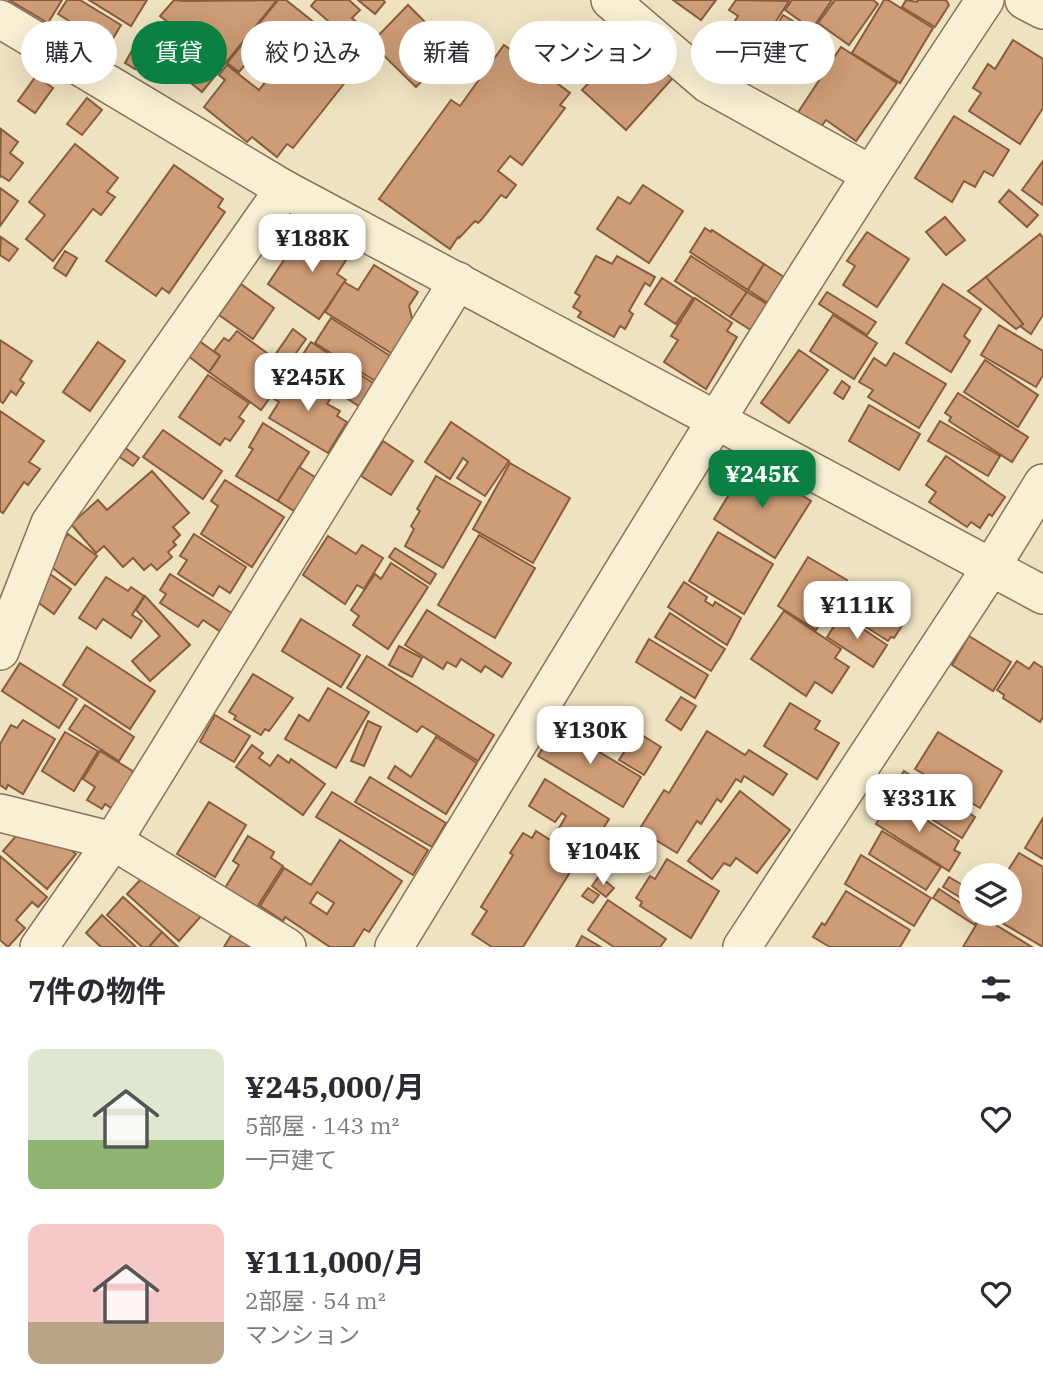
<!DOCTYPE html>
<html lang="ja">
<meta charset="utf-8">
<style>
body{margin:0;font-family:"IBM Plex Serif","Noto Sans JP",serif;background:#f7f7f7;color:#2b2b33;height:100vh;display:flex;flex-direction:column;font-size:26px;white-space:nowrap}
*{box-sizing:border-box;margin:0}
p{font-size:23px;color:#7c7c81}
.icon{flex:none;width:38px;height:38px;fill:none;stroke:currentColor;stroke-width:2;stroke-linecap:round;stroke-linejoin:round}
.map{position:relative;height:947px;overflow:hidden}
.sheet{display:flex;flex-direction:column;background:#fff;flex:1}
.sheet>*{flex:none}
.guide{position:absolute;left:21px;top:21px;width:1001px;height:63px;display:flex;gap:14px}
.buttons{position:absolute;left:959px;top:863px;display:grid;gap:14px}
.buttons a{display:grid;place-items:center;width:63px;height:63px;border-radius:50%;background:#fff;box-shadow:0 7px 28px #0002;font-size:35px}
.price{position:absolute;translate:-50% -60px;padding:0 16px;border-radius:14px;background:#fff;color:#222;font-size:23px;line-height:46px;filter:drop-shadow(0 2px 4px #0008)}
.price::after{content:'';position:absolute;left:50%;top:42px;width:21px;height:16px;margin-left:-10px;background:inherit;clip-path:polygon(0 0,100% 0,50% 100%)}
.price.current{background:#0b8043;color:#fff}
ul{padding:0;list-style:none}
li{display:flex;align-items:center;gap:21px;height:175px;padding:0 28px}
li span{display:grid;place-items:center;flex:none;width:196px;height:140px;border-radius:14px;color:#555}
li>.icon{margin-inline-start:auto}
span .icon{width:84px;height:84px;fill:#fffc;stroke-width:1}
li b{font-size:30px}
h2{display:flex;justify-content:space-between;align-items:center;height:84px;padding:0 28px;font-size:30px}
.tag{padding:0 24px;border-radius:32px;background:#fff;box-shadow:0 7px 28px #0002;font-size:24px;line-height:63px}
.tag.current{background:#0b8043;color:#fff}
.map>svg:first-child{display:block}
</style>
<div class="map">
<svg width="1043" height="947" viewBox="0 0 1043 947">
<rect width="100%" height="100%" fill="#efe2c1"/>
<g fill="#ce9c76" stroke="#885d3e" stroke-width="2" fill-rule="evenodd">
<path d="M9 0H62L48 23Z"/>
<path d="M67 0H80L121 25 102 57 62 32 69 21 58 14Z"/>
<path d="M89 0H147L131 26Z"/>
<path d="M174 0 184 1 277 0 202 92 148 48 169 23 160 16Z"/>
<path d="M278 0H286L321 28 301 52 274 29 239 72 227 63Z"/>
<path d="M316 0H349L360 10 352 18 365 30 353 43 311 6Z"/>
<path d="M358 0H383L385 2 375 14Z"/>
<path d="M673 0H716L701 20Z"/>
<path d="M736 0 789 1 758 49 729 30 738 16 729 10Z"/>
<path d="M792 0H832L812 29 785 10Z"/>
<path d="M835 0H873L878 4 849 45 818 23Z"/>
<path d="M884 0H888L933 28 900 83 852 53Z"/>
<path d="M906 0 917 2 918 0H946L949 5 935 27 902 7Z"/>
<path d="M408 5 452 49 416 87 371 43Z"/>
<path d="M783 15 828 42 806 79 761 52Z"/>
<path d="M322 29 335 39 323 53 351 75 293 148 287 144 277 157 252 137 247 142 204 107 225 80 219 75 227 65 259 90 293 46 302 53Z"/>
<path d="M139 38 149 44 135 69 125 63Z"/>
<path d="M642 40 679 71 626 130 582 90 625 43 633 51Z"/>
<path d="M1013 40 1043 59V108L1020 144 969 111 981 93 973 88 988 64 995 69Z"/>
<path d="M574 44 595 63 579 82 557 63Z"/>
<path d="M504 45 536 68 540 62 553 72 549 77 570 93 560 105 565 108 522 165 510 156 498 171 516 185 506 198 501 195 482 219 478 223 475 221 459 238 458 237 450 249 379 199 451 100 460 106Z"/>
<path d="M841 47 897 83 856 141 826 120 820 128 797 114Z"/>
<path d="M36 76 53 88 35 113 18 101Z"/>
<path d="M87 98 102 110 82 135 67 124Z"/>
<path d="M954 116 1009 150 993 176 984 171 975 187 964 181 952 202 915 178Z"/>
<path d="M1 129 18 142 10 153 23 163 9 181 1 176 0 177Z"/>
<path d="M75 144 118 178 107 192 115 197 101 215 93 209 53 261 26 239 45 215 29 202Z"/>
<path d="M1043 161V205L1022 190Z"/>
<path d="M174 165 223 199 218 207 225 212 169 293 162 288 156 296 106 261Z"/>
<path d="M643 185 683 211 649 263 597 229 618 197 630 204Z"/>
<path d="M0 188 18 201 0 226Z"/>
<path d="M1009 190 1038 215 1027 227 999 202Z"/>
<path d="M945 217 965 240 946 255 926 232Z"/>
<path d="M311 228 350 254 337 274 346 280 319 319 268 284 286 257 289 259Z"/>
<path d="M705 228 711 232 712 230 764 264 748 290 690 252Z"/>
<path d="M867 232 909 259 877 307 843 285 855 266 847 261Z"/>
<path d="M1040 234 1043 238V315L1031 334 1020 326 1023 324 986 277Z"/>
<path d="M1 237 18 249 9 261 0 255Z"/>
<path d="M65 251 77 258 66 276 54 268Z"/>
<path d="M596 256 612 264 617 256 655 277 650 286 645 283 629 311 633 314 625 329 620 326 614 337 578 317 581 312 573 307 580 296 575 293Z"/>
<path d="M691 256 747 292 730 317 675 281Z"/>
<path d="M764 264 784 277 768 303 748 290Z"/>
<path d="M374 265 418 292 409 306 414 327 396 356 325 312 344 282 358 290Z"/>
<path d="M986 277 1023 324 1016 329 968 291Z"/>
<path d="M662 278 693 298 676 324 645 304Z"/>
<path d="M241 284 274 308 253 339 219 315Z"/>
<path d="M943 284 981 309 964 336 970 341 951 372 906 343Z"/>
<path d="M747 292 767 304 751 330 730 317Z"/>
<path d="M827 292 876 322 867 335 819 304Z"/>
<path d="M695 298 732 323 727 331 737 337 706 389 664 362 678 340 671 336Z"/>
<path d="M833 315 877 343 854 379 810 351Z"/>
<path d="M331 318 395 359 380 384 315 343Z"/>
<path d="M999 325 1043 351V375L1036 387 981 355Z"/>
<path d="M293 329 306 339 288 364 275 355Z"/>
<path d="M237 331 290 370 261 410 209 372 220 356 214 351 224 338 229 341Z"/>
<path d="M0 340 32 361 20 380 24 383 16 395 11 391 3 403 0 401Z"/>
<path d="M198 340 220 356 209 372 187 355Z"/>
<path d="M98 342 125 361 90 411 63 392Z"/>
<path d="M311 342 379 387 363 409 296 365Z"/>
<path d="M799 350 828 370 789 423 761 403Z"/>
<path d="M894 353 946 384 919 428 868 397 873 390 859 382 874 358 886 366Z"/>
<path d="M985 360 1038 395 1018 427 964 392Z"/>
<path d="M290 371 332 396 327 404 340 411 337 416 347 422 328 453 269 418 279 402 274 399Z"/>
<path d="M208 375 249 403 239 417 244 421 230 441 225 438 220 445 179 417Z"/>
<path d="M842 381 850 387 843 399 834 393Z"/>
<path d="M958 393 1028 437 1012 462 949 421 951 417 945 413Z"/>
<path d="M869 405 920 434 899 470 849 441Z"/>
<path d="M0 411 44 441 29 462 40 469 28 485 24 482 3 513 0 511Z"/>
<path d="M940 421 1000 456 988 476 928 441Z"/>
<path d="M451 422 509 461 485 496 457 478 468 462 463 458 450 479 425 462Z"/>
<path d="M263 423 309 452 278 501 236 476 253 449 249 447Z"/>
<path d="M163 430 222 471 203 499 143 457Z"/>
<path d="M383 441 413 461 391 495 361 476Z"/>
<path d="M124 447 139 458 133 466 118 456Z"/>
<path d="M946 456 1005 497 992 516 989 514 980 528 971 522 967 527 929 502 936 492 926 485Z"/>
<path d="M749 462 811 501 775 558 714 519Z"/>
<path d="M510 463 570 498 533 563 473 529Z"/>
<path d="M299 467 323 482 302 516 278 501Z"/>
<path d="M152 471 189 513 173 527 180 535 173 542 176 545 168 552 172 557 157 570 151 564 144 570 133 558 123 567 104 546 96 553 71 524 98 500 107 510Z"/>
<path d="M436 476 481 502 443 568 405 546 414 529 411 526 420 511 417 509Z"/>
<path d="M225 480 284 517 252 567 201 534 218 506 211 501Z"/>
<path d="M718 532 773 564 744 614 689 581Z"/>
<path d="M68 534 97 556 75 585 46 563Z"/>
<path d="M194 534 246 567 230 593 219 586 213 596 178 574 187 560 180 556Z"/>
<path d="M479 535 535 568 495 638 438 605Z"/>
<path d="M328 536 356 554 362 545 383 558 364 589 357 585 345 604 303 575Z"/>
<path d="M395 548 436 574 430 584 389 557Z"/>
<path d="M808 557 847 580 816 630 778 606Z"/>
<path d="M391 563 428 587 388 649 353 625 359 616 351 610 375 574 381 579Z"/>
<path d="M50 574 71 589 54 614 32 598Z"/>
<path d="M170 574 235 615 224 634 203 620 198 627 160 603 166 594 160 590Z"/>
<path d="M106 577 128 591 131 587 144 596 132 615 142 621 131 638 103 619 96 629 79 618Z"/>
<path d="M684 582 707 597 705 601 713 606 715 602 741 618 727 645 668 607Z"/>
<path d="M855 589 905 621 894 638 891 637 888 641 841 611Z"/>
<path d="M145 596 190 645 150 681 132 661 160 636 136 610Z"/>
<path d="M427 610 511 663 502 677 485 666 481 672 461 659 456 667 447 662 443 669 405 645Z"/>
<path d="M784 611 841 649 835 658 849 667 832 693 815 682 806 696 751 659Z"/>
<path d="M670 613 725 649 711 671 655 637Z"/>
<path d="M845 617 887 645 873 667 827 637 838 620 841 622Z"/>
<path d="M301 619 360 655 341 687 282 651Z"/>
<path d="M969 636 1011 662 993 691 952 665Z"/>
<path d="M649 639 708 675 695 698 636 662Z"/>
<path d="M399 646 422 658 412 677 389 665Z"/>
<path d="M87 647 155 691 130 729 63 685Z"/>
<path d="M367 656 494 735 478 761 422 726 417 732 347 688Z"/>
<path d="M1017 661 1029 669 1034 662 1043 668V717L1040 722 1003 698 1004 695 997 690Z"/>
<path d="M20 663 77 699 59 728 2 691Z"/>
<path d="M253 674 293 698 269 731 265 729 261 735 234 719 236 716 229 712Z"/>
<path d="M328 688 369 712 336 768 285 739 299 715 309 721Z"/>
<path d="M681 697 696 706 681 730 666 720Z"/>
<path d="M790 703 820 721 815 729 839 743 817 779 764 746Z"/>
<path d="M85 705 134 737 119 761 69 729Z"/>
<path d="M215 715 250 736 234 762 200 742Z"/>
<path d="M23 720 55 739 23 794 8 785 6 789 0 785V744L11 725 17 728Z"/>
<path d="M368 721 381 727 364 766 351 761Z"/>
<path d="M556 726 641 777 623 807 538 756Z"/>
<path d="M707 731 745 755 749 750 787 774 773 795 744 776 741 782 736 779 721 802 717 799 701 824 697 821 677 853 639 830 664 790 669 793Z"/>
<path d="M65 732 98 751 74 791 42 771Z"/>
<path d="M637 732 661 747 644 775 619 760Z"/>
<path d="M938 732 1002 771 980 808 915 769Z"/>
<path d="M436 737 477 763 446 814 388 778 395 766 411 777Z"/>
<path d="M252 745 263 753 259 758 270 766 278 755 289 763 291 759 325 784 303 815 236 767Z"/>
<path d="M100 751 139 775 117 812 105 804 102 809 87 800 95 787 83 779Z"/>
<path d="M904 771 975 817 962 838 890 793Z"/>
<path d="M370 777 446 823 432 847 355 802Z"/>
<path d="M545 779 609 819 601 832 608 836 594 858 555 835 566 816 562 813 555 822 529 806Z"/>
<path d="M740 791 790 830 757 873 736 858 730 866 724 863 712 879 688 861Z"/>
<path d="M332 792 428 850 413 875 316 817Z"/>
<path d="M890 797 959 841 954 850 960 853 949 871 876 824 883 813 880 811Z"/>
<path d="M209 802 246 825 215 877 177 854Z"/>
<path d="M1043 818V859L1025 848Z"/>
<path d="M23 828 50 832 76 854 47 889 3 851Z"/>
<path d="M536 831 579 858 523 947H492L472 934 487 911 481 907 513 855 510 853 523 833 532 838Z"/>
<path d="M882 831 941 867 926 890 869 854Z"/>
<path d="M248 836 274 852 271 858 283 866 257 907 225 888 239 865 233 861Z"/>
<path d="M340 840 402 881 369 932 364 929 353 947H330L285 917 283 921 260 906 284 868 311 885ZM317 892 334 903 327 914 310 903Z"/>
<path d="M1019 853 1043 867V947L987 914H1010V875H1005Z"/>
<path d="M861 855 931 898 914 926 845 884Z"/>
<path d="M0 856 47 897 38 907 32 902 16 920 25 928 8 947 0 940Z"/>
<path d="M667 859 719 891 691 938 640 906 642 902 636 898 650 876 655 879Z"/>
<path d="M144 876 161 892 167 884 202 915 179 941 127 894Z"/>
<path d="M599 876 614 888 606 897 592 886Z"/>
<path d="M949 877 971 890V904L943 887Z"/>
<path d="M588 888 599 895 593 903 582 896Z"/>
<path d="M939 889 971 910V914L980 916 975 925 933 898Z"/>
<path d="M846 891 910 930 900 947H830L813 937 822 923 825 925Z"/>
<path d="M123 897 162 932 149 947H142L107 915Z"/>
<path d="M608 900 666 939 660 947H614L588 930Z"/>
<path d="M102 915 136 947H101L86 933Z"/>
<path d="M986 919 1032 947H963L979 920 984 923Z"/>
<path d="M235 929 264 947H224Z"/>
<path d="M162 932 178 947H149Z"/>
<path d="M582 936 601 947H576Z"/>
</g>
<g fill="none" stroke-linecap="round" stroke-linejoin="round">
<g stroke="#887358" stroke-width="40">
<g id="street">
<path d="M610 0 708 84 870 174"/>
<path d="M1024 0 1043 10"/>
<path d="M0 19 284 189 1043 595"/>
<path d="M0 651 50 523 284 189"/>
<path d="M0 813 113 841 287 947"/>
<path d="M39 947 113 841 458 281"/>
<path d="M394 947C588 629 779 310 985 0"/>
<path d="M742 947 990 569 1043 483"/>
</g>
</g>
<use href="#street" stroke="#f9efd4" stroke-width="37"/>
</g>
</svg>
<div class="buttons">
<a><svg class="icon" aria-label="layers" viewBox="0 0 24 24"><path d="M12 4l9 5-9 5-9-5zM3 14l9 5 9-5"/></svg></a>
</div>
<b class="price" style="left:312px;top:274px">¥188K</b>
<b class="price" style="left:308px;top:413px">¥245K</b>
<b class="price current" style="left:762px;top:510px">¥245K</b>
<b class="price" style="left:857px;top:641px">¥111K</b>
<b class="price" style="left:590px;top:766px">¥130K</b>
<b class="price" style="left:919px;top:834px">¥331K</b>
<b class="price" style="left:603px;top:887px">¥104K</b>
<div class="guide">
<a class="tag">購入</a>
<a class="tag current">賃貸</a>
<a class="tag">絞り込み</a>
<a class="tag">新着</a>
<a class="tag">マンション</a>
<a class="tag">一戸建て</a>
</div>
</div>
<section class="sheet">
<h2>7件の物件<svg class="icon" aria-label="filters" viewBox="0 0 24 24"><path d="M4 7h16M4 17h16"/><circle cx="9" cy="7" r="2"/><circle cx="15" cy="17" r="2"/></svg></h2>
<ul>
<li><span style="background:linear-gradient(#dfe7d0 65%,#8fb573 0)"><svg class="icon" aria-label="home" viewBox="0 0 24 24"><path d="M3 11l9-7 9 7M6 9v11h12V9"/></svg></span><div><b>¥245,000/月</b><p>5部屋 · 143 m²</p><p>一戸建て</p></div><svg class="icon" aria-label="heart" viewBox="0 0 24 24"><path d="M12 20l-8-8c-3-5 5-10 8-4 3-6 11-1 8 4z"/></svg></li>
<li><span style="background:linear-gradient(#f6c9c9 70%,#b9a48a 0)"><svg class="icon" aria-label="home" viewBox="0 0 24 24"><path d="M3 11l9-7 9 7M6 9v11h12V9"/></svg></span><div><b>¥111,000/月</b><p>2部屋 · 54 m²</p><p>マンション</p></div><svg class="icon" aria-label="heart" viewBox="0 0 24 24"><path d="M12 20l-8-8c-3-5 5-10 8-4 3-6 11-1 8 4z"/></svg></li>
</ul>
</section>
